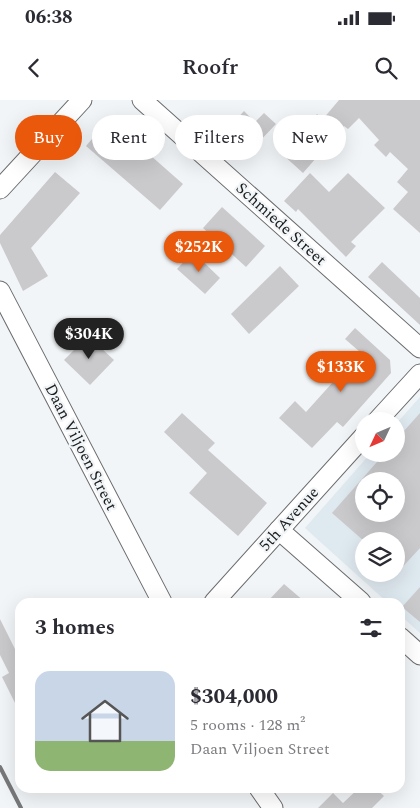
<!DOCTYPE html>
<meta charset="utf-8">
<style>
body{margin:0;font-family:Spectral,serif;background:#f2f2f3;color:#2b2b33;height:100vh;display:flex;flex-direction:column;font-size:19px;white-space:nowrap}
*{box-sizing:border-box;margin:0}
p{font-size:16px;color:#7c7c81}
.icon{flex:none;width:28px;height:28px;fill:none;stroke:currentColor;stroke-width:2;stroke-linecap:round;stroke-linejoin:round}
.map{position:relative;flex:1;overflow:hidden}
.panel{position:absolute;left:15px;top:498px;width:390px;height:195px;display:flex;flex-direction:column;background:#fff;border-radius:15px;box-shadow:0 5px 20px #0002}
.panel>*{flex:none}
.top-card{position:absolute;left:15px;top:15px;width:390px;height:45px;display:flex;gap:10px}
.needle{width:32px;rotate:226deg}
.fabs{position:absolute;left:355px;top:312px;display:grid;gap:10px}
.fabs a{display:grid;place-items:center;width:50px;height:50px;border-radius:50%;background:#fff;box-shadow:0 5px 20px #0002;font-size:25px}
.price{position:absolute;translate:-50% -42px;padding:0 11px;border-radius:18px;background:#ea580c;color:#fff;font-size:16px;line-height:32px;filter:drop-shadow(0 1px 2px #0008)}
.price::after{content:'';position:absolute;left:50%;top:30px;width:15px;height:11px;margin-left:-8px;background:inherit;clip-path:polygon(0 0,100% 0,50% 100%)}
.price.on{background:#222;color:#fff}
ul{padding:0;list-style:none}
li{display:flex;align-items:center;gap:15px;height:125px;padding:0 20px}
li span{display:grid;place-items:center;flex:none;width:140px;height:100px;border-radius:15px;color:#555}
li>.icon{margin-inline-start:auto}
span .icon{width:60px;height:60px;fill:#fffc;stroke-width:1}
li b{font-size:21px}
h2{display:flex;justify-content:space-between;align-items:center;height:60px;padding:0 20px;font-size:21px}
.pill{padding:0 18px;border-radius:22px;background:#fff;box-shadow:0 5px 20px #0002;font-size:18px;line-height:45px}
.pill.on{background:#ea580c;color:#fff}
.status{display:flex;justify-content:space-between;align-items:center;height:35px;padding:0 25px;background:#fff;direction:ltr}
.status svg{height:14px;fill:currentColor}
header{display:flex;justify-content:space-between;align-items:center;height:65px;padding:0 20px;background:#fff;font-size:22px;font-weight:600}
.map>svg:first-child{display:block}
</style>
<div class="status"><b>06:38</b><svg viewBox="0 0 49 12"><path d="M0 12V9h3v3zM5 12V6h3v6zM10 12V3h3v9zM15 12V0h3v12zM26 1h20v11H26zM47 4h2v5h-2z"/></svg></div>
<header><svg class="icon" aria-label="back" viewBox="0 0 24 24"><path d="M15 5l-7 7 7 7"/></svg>Roofr<svg class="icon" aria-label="search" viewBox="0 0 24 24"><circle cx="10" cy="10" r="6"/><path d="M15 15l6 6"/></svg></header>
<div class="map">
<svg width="420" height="708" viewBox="0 0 420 708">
<rect width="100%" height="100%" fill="#f2f5f7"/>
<path fill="#dfe9f0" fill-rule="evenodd" d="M420 297V533L400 515V502H387L305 428 370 354H396V324ZM364 381H396V414H364ZM364 441H396V474H364Z"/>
<g fill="#cacacd" fill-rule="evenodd">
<path d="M339 0H420V133L393 109 408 92 397 82 408 69 390 52 386 57 374 45 379 40 359 18 348 29 344 26 303 73 282 54 317 14 323 19Z"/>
<path d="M244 11 255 22 264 13 276 24 258 43 234 22Z"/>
<path d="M109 19 183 84 160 110 86 46Z"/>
<path d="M55 72 80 93 31 148 48 176 23 191 0 143V135Z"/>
<path d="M310 73 329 92 348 73 385 108 351 142 356 146 346 157 298 109 296 112 284 101Z"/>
<path d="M222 107 265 146 246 167 203 128Z"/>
<path d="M193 152 220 178 205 194 177 169Z"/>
<path d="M382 162 420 198V225L368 177Z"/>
<path d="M280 166 299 186 249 234 231 214Z"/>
<path d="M355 228 390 260 391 273 343 327 337 322 312 348 279 318 295 301 306 312 360 252 345 239Z"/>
<path d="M88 236 114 260 90 285 64 260Z"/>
<path d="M182 313 215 343 208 350 267 403 238 436 189 393 207 373 164 332Z"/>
<path d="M420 313V448L396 474V441H364L332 413 384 354H396V340ZM364 381H396V414H364Z"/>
<path d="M284 484 305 502H267Z"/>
<path d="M420 487V522L402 507Z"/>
<path d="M0 519 20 559V613L2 577 9 573 0 555Z"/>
<path d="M359 688H375L384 696 372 708H318L333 693 343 703Z"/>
</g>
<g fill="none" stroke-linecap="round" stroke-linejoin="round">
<g stroke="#6a6c6e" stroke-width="21">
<g id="minor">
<path d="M142 0 420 248"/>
<path d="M0 89 82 0"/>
<path d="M0 191 162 502"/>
<path d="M377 321 420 274"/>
<path d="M279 430 361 502"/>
<path d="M214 502 364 336"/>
<path d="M400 537 420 555"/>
<path d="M259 688 273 708"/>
</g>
</g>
<use href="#minor" stroke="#fff" stroke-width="19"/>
<path stroke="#77787a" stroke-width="4" d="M0 667 21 708"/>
</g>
<g text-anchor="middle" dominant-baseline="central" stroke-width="4.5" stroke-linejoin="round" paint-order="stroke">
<g font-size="16" fill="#1a1b1c" stroke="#f2f5f7">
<text transform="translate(281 124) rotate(42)">Schmiede Street</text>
<text transform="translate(81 347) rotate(63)">Daan Viljoen Street</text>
<text transform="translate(289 419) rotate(-48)">5th Avenue</text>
</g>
</g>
</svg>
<div class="fabs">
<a><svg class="needle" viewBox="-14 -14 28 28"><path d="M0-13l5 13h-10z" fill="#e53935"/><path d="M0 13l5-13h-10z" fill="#7c7c81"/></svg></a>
<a><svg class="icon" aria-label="locate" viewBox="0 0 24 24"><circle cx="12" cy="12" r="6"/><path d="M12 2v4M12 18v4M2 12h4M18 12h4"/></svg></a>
<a><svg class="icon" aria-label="layers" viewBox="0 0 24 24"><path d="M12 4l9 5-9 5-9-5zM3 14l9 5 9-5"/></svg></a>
</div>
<b class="price" style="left:199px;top:173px">$252K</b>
<b class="price on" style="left:89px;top:260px">$304K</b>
<b class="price" style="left:341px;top:293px">$133K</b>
<div class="top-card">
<a class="pill on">Buy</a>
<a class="pill">Rent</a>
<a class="pill">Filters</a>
<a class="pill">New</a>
</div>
<section class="panel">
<h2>3 homes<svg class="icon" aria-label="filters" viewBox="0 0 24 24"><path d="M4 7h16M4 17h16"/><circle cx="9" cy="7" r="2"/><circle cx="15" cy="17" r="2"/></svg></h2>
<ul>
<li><span style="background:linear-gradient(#c9d6e8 70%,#8fb573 0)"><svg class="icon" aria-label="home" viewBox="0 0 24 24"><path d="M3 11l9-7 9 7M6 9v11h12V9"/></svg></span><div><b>$304,000</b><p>5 rooms · 128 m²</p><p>Daan Viljoen Street</p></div></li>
</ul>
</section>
</div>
